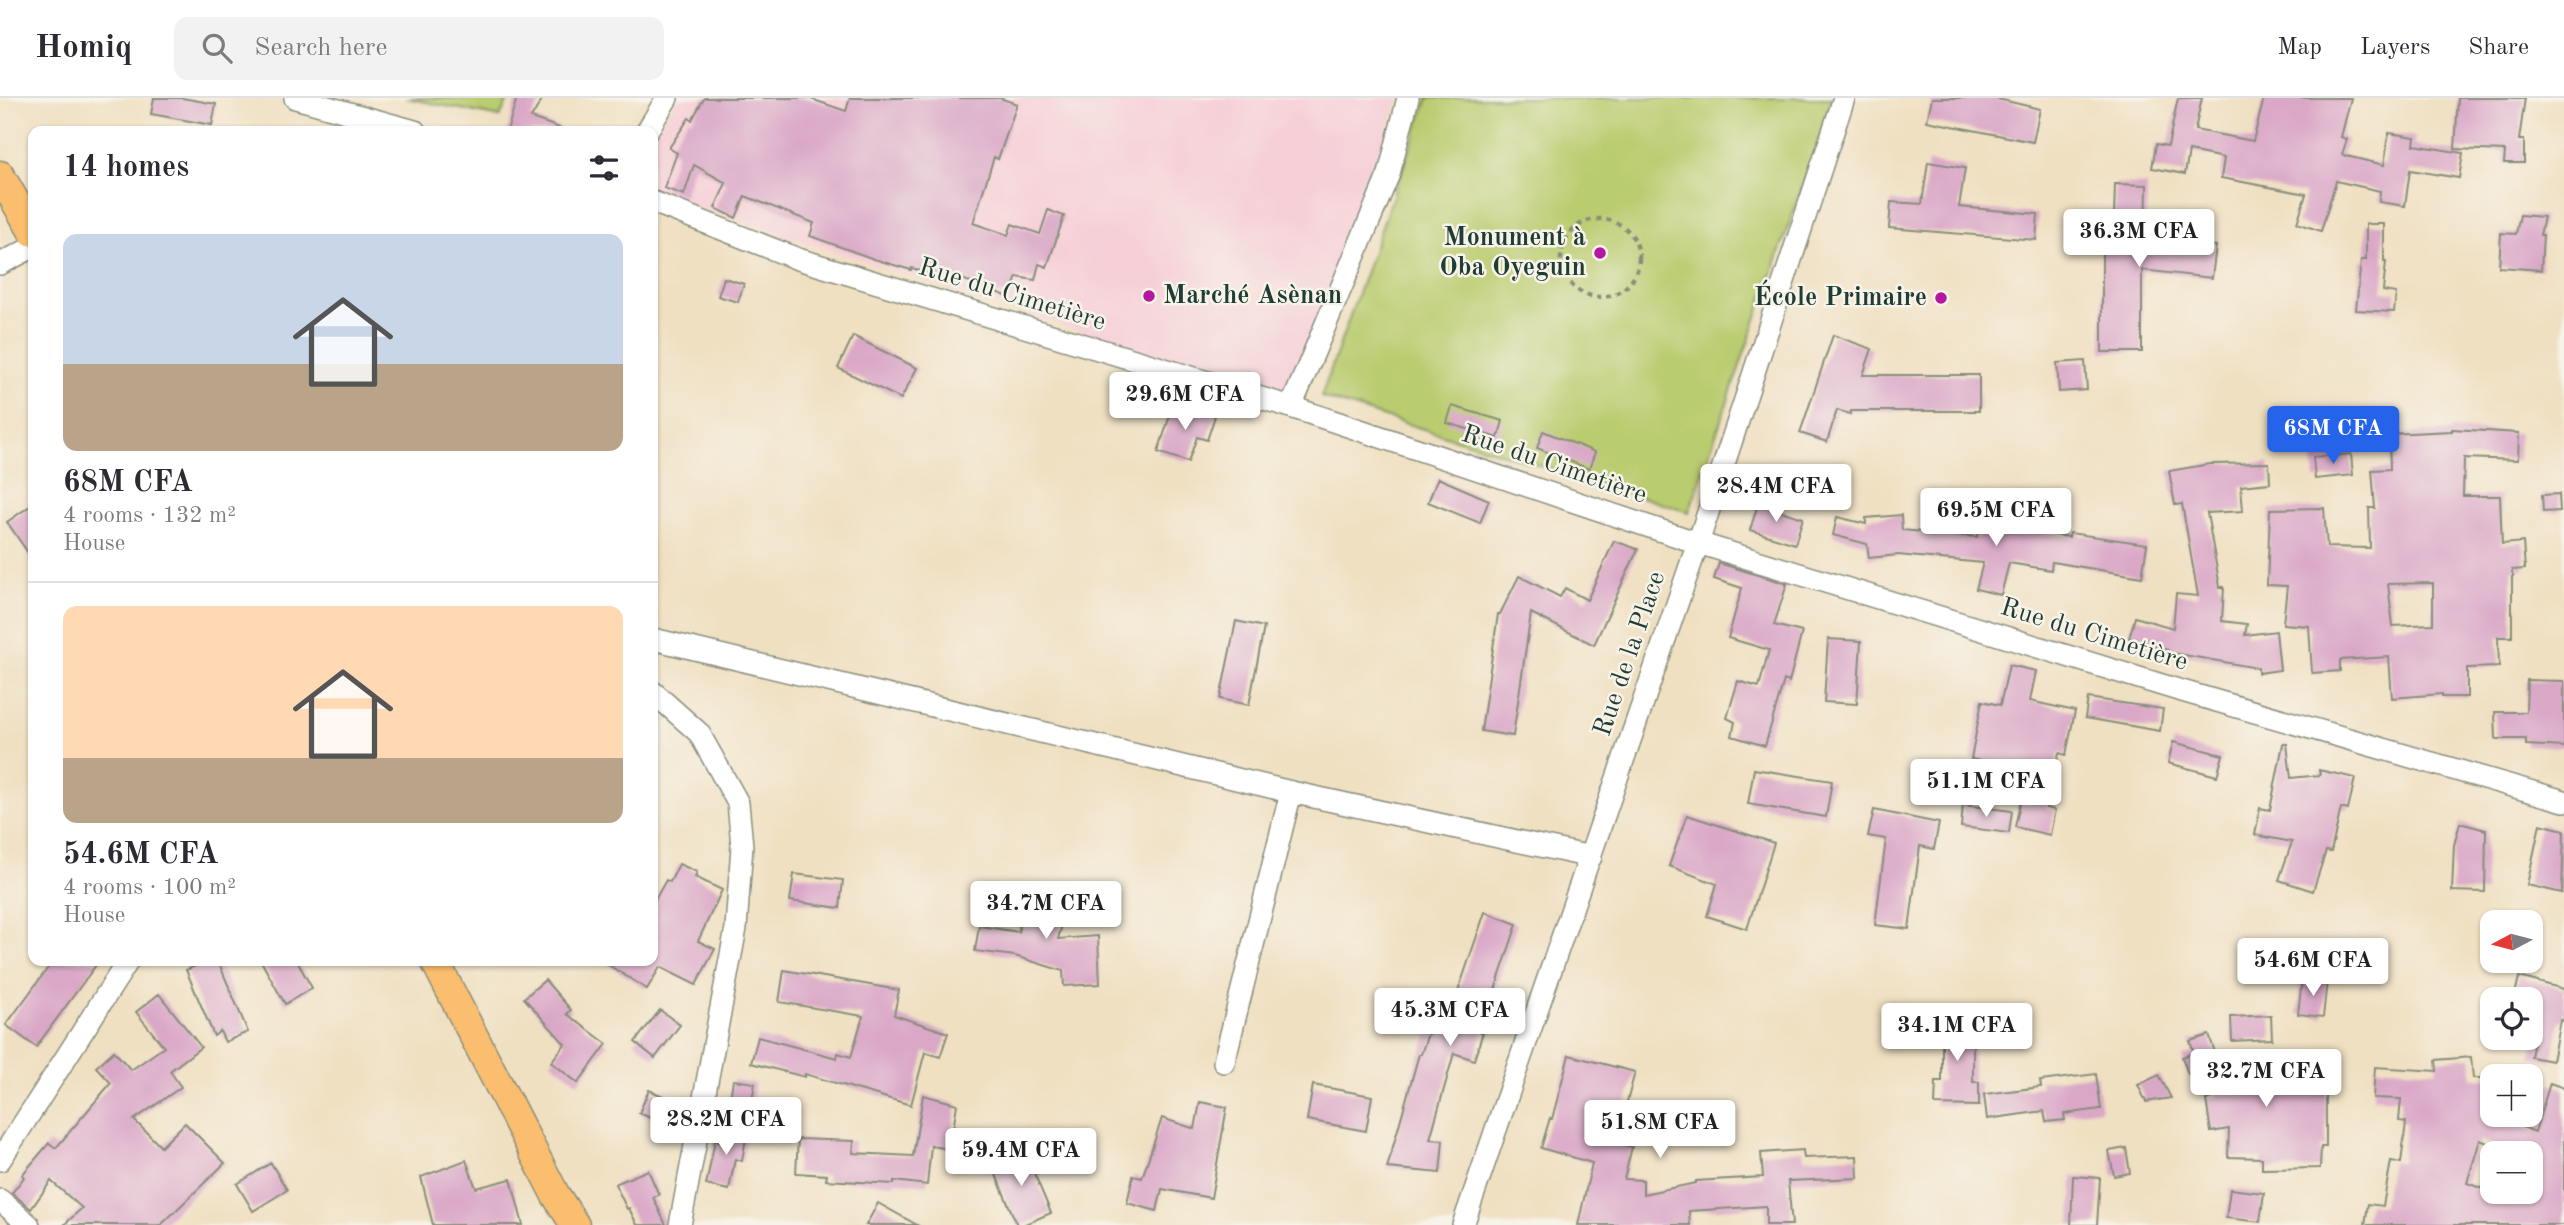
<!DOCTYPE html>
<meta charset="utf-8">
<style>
body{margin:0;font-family:"Old Standard TT",serif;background:#f2f2f3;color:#2b2b33;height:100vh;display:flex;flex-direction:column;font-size:26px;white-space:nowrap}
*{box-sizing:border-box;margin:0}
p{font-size:23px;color:#7c7c81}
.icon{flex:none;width:38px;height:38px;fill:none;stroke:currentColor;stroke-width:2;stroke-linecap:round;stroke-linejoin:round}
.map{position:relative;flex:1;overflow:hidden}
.sheet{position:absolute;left:28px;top:28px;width:630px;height:840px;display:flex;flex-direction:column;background:#fff;border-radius:14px;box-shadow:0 2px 5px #0004}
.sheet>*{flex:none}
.needle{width:46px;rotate:263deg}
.buttons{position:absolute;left:2480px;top:812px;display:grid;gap:14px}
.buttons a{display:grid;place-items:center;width:63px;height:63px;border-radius:14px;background:#fff;box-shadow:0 2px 5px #0004;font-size:35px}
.price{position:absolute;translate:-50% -60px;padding:0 16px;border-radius:7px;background:#fff;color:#222;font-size:23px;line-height:46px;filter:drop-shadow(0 2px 4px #0008)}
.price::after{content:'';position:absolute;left:50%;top:42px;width:21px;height:16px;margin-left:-10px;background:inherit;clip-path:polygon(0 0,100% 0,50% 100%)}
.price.active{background:#2563eb;color:#fff}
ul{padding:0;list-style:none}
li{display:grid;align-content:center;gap:14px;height:371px;padding:0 35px}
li+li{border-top:2px solid #e1e1e2}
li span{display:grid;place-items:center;height:217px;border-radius:14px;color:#555}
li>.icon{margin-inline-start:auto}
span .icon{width:126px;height:126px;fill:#fffc;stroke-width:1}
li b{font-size:30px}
h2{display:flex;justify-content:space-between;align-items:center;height:84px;padding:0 35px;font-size:30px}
header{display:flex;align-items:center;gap:42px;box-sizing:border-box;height:98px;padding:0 35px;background:#fff;border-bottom:2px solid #e1e1e2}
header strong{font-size:33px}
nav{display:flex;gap:38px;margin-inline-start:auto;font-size:24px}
.search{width:490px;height:63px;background:#f2f2f3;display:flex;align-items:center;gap:18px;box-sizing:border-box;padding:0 24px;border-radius:14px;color:#7c7c81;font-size:26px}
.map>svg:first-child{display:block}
</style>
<header>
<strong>Homiq</strong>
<div class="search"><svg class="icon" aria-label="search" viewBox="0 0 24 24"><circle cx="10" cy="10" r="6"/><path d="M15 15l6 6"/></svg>Search here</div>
<nav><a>Map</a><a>Layers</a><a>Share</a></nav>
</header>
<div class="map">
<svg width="2564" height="1127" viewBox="0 0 2564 1127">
<rect width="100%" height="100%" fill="#f7f3e8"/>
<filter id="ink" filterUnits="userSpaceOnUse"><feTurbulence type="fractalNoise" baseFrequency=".0143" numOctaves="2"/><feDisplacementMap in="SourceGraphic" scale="14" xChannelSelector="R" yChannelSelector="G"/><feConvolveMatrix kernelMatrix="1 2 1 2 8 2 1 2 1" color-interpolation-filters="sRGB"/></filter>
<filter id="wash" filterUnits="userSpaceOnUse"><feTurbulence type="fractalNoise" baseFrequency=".00686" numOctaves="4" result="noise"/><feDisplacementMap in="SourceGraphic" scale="28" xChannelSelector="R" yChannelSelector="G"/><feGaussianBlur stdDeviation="1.57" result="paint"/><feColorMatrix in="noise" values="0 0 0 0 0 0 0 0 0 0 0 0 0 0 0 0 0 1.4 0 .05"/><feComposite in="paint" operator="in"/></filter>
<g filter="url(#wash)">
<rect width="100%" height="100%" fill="#f0e0c2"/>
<path fill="#f6cfd7" d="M678 0H1399L1289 301 653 95V40Z"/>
<g fill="#bacc70" stroke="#6c8452" stroke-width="2">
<path d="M406 0H509L500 19Z"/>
<path d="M1428 0H1833L1689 414 1321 299Z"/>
</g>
<g id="blocks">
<g fill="#daa8c7" fill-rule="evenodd">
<path d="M154 0H182L216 6 212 27 151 16Z"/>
<path d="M517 0H543L531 20 560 30V33H507Z"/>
<path d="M704 0H808L846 13 850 0H1000L1017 6 998 61 994 59 973 125 1008 137 1012 126 1040 136 1048 112 1064 118 1047 169 1039 166 1035 182 1017 179 1009 199 957 179 955 185 912 170 911 172 874 161 810 138 814 125 745 98 736 120 715 110 726 85 694 67 684 97 664 90 677 55 669 50 689 20 692 22Z"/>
<path d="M1932 0H1994L2040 11 2033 44 1927 23Z"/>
<path d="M2178 0H2202L2195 32 2253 43 2264 0H2351L2341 39 2347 41 2342 57 2384 67 2389 35 2415 39 2414 47 2463 55 2459 80 2410 72 2405 108 2379 104 2380 93 2336 83 2321 133 2297 125 2306 96 2221 80 2224 60 2189 53 2185 76 2152 70 2156 46 2168 48Z"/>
<path d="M2458 0H2525L2519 42H2524V65H2504L2505 53 2455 51Z"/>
<path d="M1928 64 1965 70 1959 109 2038 116 2036 142 1889 130 1891 104 1922 106Z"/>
<path d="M2115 86 2147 87 2146 140 2216 148 2212 180 2142 172V254H2102V153H2113Z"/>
<path d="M2520 117 2544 119 2540 137H2543L2541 172 2499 169 2501 135 2516 136Z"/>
<path d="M2366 126H2384V164H2386L2383 193 2396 195 2394 214 2356 212 2361 162H2366Z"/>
<path d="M724 180 744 186 738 204 718 198Z"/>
<path d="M1833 237 1872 251 1863 277H1979V313H1851L1850 316 1837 312 1827 344 1800 335Z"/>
<path d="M853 238 917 270 901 301 838 270Z"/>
<path d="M2085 263 2087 292 2059 294 2057 265Z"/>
<path d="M1174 305 1215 318 1207 342 1197 339 1188 364 1158 354Z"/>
<path d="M1452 308 1503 323 1498 340 1447 325Z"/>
<path d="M2452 331 2519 335 2518 362 2464 360 2463 398H2500L2502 446 2523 444 2525 471 2512 472V539H2498L2499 569 2467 570V599H2442V596L2392 600 2389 559 2340 562V573L2312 575 2309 528 2283 526 2287 488 2267 487 2270 411 2324 410 2327 449 2370 450 2369 410H2375L2372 372 2390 371 2389 336 2452 333ZM2433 485V526L2393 528 2388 486Z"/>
<path d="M1543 333 1595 354 1589 371 1537 350Z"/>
<path d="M2351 356 2353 377 2315 381 2313 359Z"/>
<path d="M2269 365 2270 385 2241 388 2243 413 2207 415 2220 489H2224L2222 523 2247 526 2245 537 2276 533 2280 572 2258 575V570L2167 554 2168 552 2129 540 2135 519 2173 530 2176 496 2198 498 2182 406 2175 407 2169 373 2210 366Z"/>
<path d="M1438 380 1489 402 1480 425 1428 404Z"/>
<path d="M2559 396 2560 413 2543 414 2542 397Z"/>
<path d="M33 406V462L7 424Z"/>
<path d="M1758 406 1803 420 1795 446 1750 432Z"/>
<path d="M1901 417 1902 432 1977 439 1980 423 2069 439 2070 435 2147 446 2142 479 2052 464 2051 472 2009 465 2001 497 1976 491 1983 465 1898 457 1869 460 1867 446 1833 437 1837 419 1866 426V420Z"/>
<path d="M1614 443 1638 451 1594 547 1531 515 1513 638 1481 633 1498 516H1500L1519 478 1560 499 1565 490 1587 502Z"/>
<path d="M1719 465 1787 486 1774 527 1802 534 1789 584 1784 582 1765 648 1732 638 1735 624 1727 620 1738 583 1759 589 1769 552 1728 540 1742 490 1714 481Z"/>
<path d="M1236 523 1264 529 1249 607 1220 601Z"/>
<path d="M1828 541 1861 543 1857 606 1824 604Z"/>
<path d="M2009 567 2036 573 2030 603 2075 613 2066 657 2059 655 2046 710 2055 712 2050 737 2015 729 2027 672 1971 661 1982 603 2000 607Z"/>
<path d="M2527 582 2564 583V649L2526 647V641H2496L2495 614H2526Z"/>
<path d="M2088 600 2163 611 2160 633 2085 620Z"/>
<path d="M2173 644 2223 657 2217 678 2168 665Z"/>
<path d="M2283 646H2287L2291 680 2320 677 2319 672 2355 680 2348 712 2341 710 2331 754 2326 753 2313 793 2279 782 2292 744 2255 737 2260 710 2270 712Z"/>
<path d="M1754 671 1832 683 1826 719 1748 706Z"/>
<path d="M1963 707 2012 713 2009 735 1961 729Z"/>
<path d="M1874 712 1939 725 1934 751 1920 748 1909 831 1875 827 1886 741 1868 738Z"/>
<path d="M1687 717 1774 745 1747 831 1707 818 1717 786 1669 768Z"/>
<path d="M2460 725 2486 732 2485 794 2452 793 2454 747Z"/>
<path d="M2540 726 2564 732 2562 795 2527 787Z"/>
<path d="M679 766 697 774 695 779 722 792 698 843 715 851 696 887 660 869 647 891 602 863H653V805L666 782 670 784Z"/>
<path d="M794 776 843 782 840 810 790 803Z"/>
<path d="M1045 789 1071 796 1058 841 1098 838 1100 886 1064 888 1063 873 1015 858 975 853 979 828 1019 834 1018 807 1040 806Z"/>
<path d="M1485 814 1517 826 1481 934H1483L1474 962 1454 955 1430 1041 1443 1042 1440 1075 1387 1070 1419 956H1421L1434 918 1448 923Z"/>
<path d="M53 863H99L36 949 6 927Z"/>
<path d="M207 863H218L248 934 225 944 220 933 214 938 186 872Z"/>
<path d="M261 863H297L312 890 285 906Z"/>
<path d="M784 872 899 892 894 917 948 935 940 959 925 954 911 1007 805 976V979L751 965 758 939 837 960 838 955 851 959 863 918 779 904Z"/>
<path d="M2519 879 2564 891V923L2560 922 2552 963 2531 959 2539 916 2530 914V901H2514Z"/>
<path d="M2302 881 2327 883 2323 919 2298 916Z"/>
<path d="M545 882 571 912 567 916 607 946 578 985 551 964 565 946 524 900Z"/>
<path d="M159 896 201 949 170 973 181 989 134 1022 161 1049 185 1025 225 1065 161 1127H64L82 1110 51 1083 31 1111 12 1095 24 1079 22 1077 49 1045 56 1050 111 985 96 969 114 953 131 972 164 949 136 914Z"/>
<path d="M660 912 680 927 655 960 635 944Z"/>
<path d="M1942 916H1973V984H1979V1008L1935 1007 1936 983H1942Z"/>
<path d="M2271 917 2272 941 2232 943 2231 919Z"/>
<path d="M2209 937 2224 980 2263 975 2262 962 2304 963V967L2326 968V1049H2321L2320 1070 2262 1071V1060L2228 1059 2229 1031 2211 1034 2206 1002 2217 998 2216 993 2205 995 2201 972 2188 976 2182 959 2194 955 2190 943Z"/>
<path d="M1569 957 1635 974 1616 1045 1632 1049 1624 1081 1643 1082V1096L1696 1085V1083L1763 1079 1761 1055 1803 1052 1804 1060 1857 1058 1858 1080 1788 1083 1792 1127H1766V1108L1689 1113 1690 1127H1578L1592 1065 1541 1050 1550 1020 1552 1021Z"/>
<path d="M2471 959 2473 980H2492V1017L2535 1034 2550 985 2564 990V1127H2365L2368 1106 2383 1108 2391 1063 2401 1065 2406 1024 2399 1023 2401 1001 2373 1000 2375 969 2437 973 2436 962ZM2480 1042 2512 1055H2530V1094H2491L2467 1085Z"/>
<path d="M2096 976 2101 1011 2064 1016 2065 1022 2046 1024 2044 1013 1987 1021 1984 996 2041 989 2040 983Z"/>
<path d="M2159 977 2171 1000 2146 1004 2138 987Z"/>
<path d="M733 982 755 985 747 1033 727 1018Z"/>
<path d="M1313 987 1372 998 1366 1033 1307 1022Z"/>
<path d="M649 992 670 1001 660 1024 639 1015Z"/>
<path d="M923 997 957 1006 950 1051 931 1048 927 1087 894 1083V1086L826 1082 827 1077 796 1075 798 1041 854 1043 853 1055 913 1058Z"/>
<path d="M1200 1004 1227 1009 1211 1100 1162 1091 1157 1113 1127 1105 1133 1078 1142 1080 1162 1020 1195 1031Z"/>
<path d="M726 1025 747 1034 742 1063 735 1061 729 1092 706 1087 715 1042 723 1044Z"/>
<path d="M2126 1050 2130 1075 2114 1078 2109 1053Z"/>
<path d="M1024 1051 1051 1115 1023 1127H1017L991 1065Z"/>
<path d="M466 1062 476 1090 511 1081 523 1127H433L421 1079Z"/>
<path d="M271 1065 287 1092 253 1113 237 1086Z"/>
<path d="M648 1072 659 1097 653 1099 666 1127H637L629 1110 627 1111 615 1086Z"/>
<path d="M2073 1078 2100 1080 2097 1127H2071Z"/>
<path d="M2230 1091 2264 1095 2260 1124 2226 1120Z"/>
<path d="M878 1105 917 1127H866Z"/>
</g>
</g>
</g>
<g filter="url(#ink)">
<use href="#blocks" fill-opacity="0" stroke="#888e7b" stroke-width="2"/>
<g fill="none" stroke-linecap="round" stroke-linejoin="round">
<g stroke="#888e7b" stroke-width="24">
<g id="minor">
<path d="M295 0 415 33"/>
<path d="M647 33 667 0"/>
<path d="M653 104 798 161 1291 309 1698 445 2175 591 2564 703"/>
<path d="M0 166 33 149"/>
<path d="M1291 309 1389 76 1408 0"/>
<path d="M653 541 1291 694 1591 759"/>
<path d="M653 594 699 635 738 705 742 748 736 830 680 1127"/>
<path d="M1224 964 1291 694"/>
<path d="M0 1062 128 863"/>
<path d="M0 1102 29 1127"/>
<path d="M1463 1127 1698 445 1844 0"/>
</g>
</g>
<g stroke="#888e7b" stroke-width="31">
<g id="major">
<path d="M0 77 33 134"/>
<path d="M435 863 555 1096 575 1127"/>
</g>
</g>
<circle stroke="#888e7b" stroke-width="4.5" stroke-dasharray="5 5" stroke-linecap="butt" cx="1600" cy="160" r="39"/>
<use href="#minor" stroke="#fff" stroke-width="21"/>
<use href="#major" stroke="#fabe6e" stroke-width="28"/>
</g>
</g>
<g fill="#b5179e" stroke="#f7f3e8" stroke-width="2.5">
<circle cx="1600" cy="155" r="7"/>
<circle cx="1149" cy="198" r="7"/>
<circle cx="1941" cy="200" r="7"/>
</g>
<g text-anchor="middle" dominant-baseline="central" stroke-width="5" stroke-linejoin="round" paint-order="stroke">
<g font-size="26" font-weight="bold" fill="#1f3d34" stroke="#f7f3e8" text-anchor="end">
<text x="1586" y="140">Monument à<tspan x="1586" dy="30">Oba Oyeguin</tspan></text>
<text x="1163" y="198" text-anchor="start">Marché Asènan</text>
<text x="1927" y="200">École Primaire</text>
</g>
<g font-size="26" fill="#1f3d34" stroke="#f7f3e8">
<text transform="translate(1012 197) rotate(17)">Rue du Cimetière</text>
<text transform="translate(1554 367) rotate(19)">Rue du Cimetière</text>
<text transform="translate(2094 537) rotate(17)">Rue du Cimetière</text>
<text transform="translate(1630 556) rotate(-71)">Rue de la Place</text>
</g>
</g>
</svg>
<div class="buttons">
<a><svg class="needle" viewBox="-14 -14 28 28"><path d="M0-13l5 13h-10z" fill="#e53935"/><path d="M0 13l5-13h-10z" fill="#7c7c81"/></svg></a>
<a><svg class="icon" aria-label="locate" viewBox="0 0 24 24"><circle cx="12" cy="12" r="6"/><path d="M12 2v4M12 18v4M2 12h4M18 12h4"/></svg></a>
<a>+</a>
<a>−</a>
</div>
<b class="price" style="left:2139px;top:171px">36.3M CFA</b>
<b class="price" style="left:1185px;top:334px">29.6M CFA</b>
<b class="price active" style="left:2333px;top:368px">68M CFA</b>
<b class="price" style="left:1776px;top:426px">28.4M CFA</b>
<b class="price" style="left:1996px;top:450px">69.5M CFA</b>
<b class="price" style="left:1986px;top:721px">51.1M CFA</b>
<b class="price" style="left:1046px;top:843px">34.7M CFA</b>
<b class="price" style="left:2313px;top:900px">54.6M CFA</b>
<b class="price" style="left:1450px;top:950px">45.3M CFA</b>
<b class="price" style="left:1957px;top:965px">34.1M CFA</b>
<b class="price" style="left:2266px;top:1011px">32.7M CFA</b>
<b class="price" style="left:726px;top:1059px">28.2M CFA</b>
<b class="price" style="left:1660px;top:1062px">51.8M CFA</b>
<b class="price" style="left:1021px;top:1090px">59.4M CFA</b>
<section class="sheet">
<h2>14 homes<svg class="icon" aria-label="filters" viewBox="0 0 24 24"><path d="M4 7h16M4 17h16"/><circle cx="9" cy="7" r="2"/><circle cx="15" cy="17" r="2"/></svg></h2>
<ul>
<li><span style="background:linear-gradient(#c9d6e8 60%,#b9a48a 0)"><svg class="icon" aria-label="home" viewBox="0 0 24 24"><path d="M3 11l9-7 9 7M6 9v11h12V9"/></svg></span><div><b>68M CFA</b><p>4 rooms · 132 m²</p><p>House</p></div></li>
<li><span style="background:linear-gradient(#ffd9b3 70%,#b9a48a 0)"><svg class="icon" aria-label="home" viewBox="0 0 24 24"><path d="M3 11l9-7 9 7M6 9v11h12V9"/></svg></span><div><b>54.6M CFA</b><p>4 rooms · 100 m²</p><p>House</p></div></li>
</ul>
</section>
</div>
